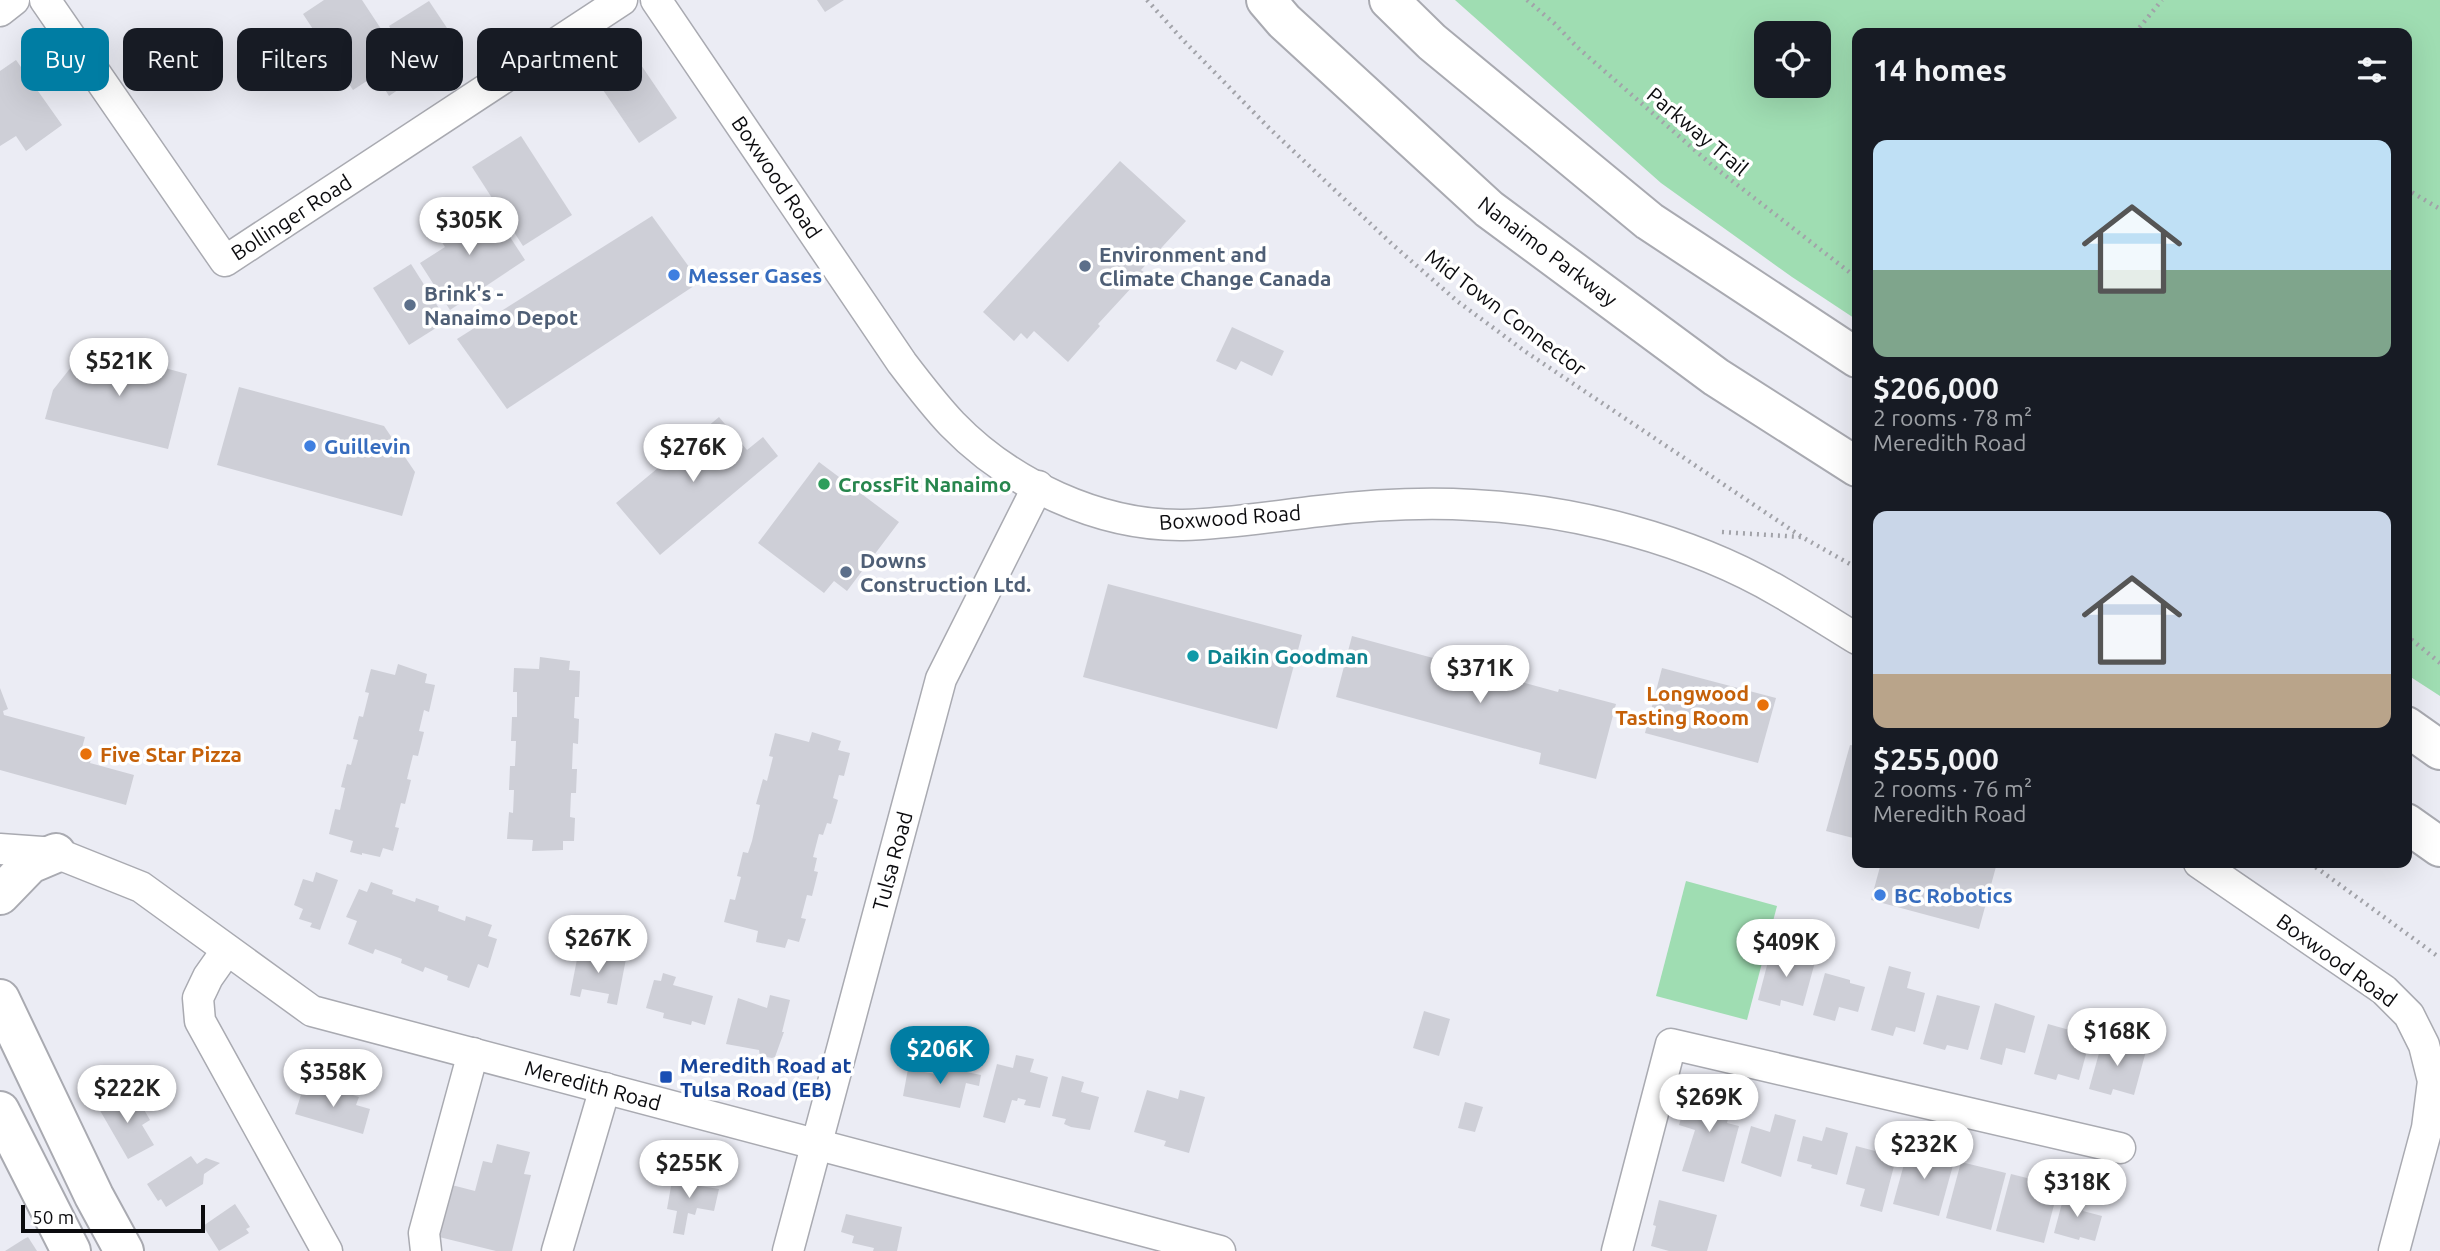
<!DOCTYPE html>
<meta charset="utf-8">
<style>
body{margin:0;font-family:Ubuntu,sans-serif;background:#242831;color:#f1f3f6;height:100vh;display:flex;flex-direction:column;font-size:26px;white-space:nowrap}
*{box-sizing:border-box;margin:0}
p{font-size:23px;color:#9ea1a6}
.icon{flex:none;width:38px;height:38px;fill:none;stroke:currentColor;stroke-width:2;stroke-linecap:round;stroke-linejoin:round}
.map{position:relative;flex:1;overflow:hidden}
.side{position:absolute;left:1852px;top:28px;width:560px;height:840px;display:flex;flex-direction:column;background:#171b24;border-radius:14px;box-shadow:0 7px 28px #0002}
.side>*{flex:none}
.hud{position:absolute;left:21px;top:28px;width:665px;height:63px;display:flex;gap:14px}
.tools{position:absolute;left:1754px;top:21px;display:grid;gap:14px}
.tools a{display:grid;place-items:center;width:77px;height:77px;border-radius:14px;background:#171b24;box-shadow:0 7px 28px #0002;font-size:35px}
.scale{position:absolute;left:21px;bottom:18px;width:184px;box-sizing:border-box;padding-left:7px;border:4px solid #0b0b0e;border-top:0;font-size:19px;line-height:24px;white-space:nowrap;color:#0b0b0e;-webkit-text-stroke:5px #fff;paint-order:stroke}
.price{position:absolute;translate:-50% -60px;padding:0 16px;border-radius:24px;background:#fff;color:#222;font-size:23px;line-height:46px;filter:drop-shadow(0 2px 4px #0008)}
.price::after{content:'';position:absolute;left:50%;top:42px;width:21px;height:16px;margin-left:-10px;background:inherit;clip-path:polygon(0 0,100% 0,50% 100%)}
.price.current{background:#007da3;color:#fff}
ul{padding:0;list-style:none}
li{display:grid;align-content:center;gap:14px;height:371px;padding:0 21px}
li span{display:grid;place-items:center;height:217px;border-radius:14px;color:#555}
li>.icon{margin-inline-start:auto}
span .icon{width:126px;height:126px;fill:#fffc;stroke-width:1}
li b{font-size:30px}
h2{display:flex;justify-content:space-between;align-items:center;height:84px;padding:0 21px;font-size:30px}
.chip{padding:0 24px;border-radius:14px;background:#171b24;box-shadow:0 7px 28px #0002;font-size:24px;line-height:63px}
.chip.current{background:#007da3;color:#fff}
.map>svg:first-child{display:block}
</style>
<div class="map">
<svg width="2440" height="1251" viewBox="0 0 2440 1251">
<rect width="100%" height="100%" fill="#ebecf4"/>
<g fill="#9fddb2" fill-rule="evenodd">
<path d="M1455 0H2440V696L2406 674V33H1857V320L1792 277 1661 183ZM1818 33V86H1766V33Z"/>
<path d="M1686 881 1777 906 1747 1020 1656 996Z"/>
</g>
<g fill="#cecfd7">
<path d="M324 0H362L414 79 389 96 376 75 353 90 303 14Z"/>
<path d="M817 0H844L825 12Z"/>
<path d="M429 1 449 31 409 58 389 26Z"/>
<path d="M16 60 62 125 26 151 16 136 0 146V71Z"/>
<path d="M639 62 677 118 639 143 601 87Z"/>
<path d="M521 136 572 215 523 246 472 167Z"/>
<path d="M1120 161 1186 221 1141 270 1145 273 1098 324 1100 326 1068 362 1034 331 1027 339 1021 333 1014 341 983 312Z"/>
<path d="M454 208 469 231 495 214 525 260 450 310 420 263 445 247 430 224Z"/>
<path d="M652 216 700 282 507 409 457 339Z"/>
<path d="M411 264 447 321 409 345 373 288Z"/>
<path d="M1232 327 1284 351 1272 376 1241 361 1236 370 1216 361Z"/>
<path d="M87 347 187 374 168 449 45 419 53 390Z"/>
<path d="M239 387 384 426 415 472 402 516 217 465Z"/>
<path d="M719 417 747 450 763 437 778 456 660 555 616 503Z"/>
<path d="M819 462 899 522 847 591 834 581 824 593 758 543Z"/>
<path d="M1108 584 1302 635 1277 729 1083 677Z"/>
<path d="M1352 636 1558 692 1559 689 1616 704 1596 779 1539 764 1541 753 1336 697Z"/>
<path d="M540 657 570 661 569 670 580 671 579 697H575L574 718 579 719 578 744 573 743 572 769H577L576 793H571L570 817 575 818 574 841H563V850L532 851 533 840 507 839 509 812 513 813 514 790H509L510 766H515L516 741H511L512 717H517V692H513L514 668 539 669Z"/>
<path d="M398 664 427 674 425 683 435 685 429 712 424 710 419 731 424 732 418 756 413 755 407 779 411 780 405 804 401 803 395 827 399 828 393 851 383 848 380 857 362 853V855L350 852 353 841 329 834 335 809 340 810 345 788 341 787 347 764 351 765 358 740 353 739 359 716 363 717 369 693 365 692 371 669 395 675Z"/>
<path d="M1662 668 1776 698 1758 763 1645 733Z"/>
<path d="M0 688 8 709 3 711 4 715 85 737 82 748 93 751 90 763 134 775 126 805 0 770Z"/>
<path d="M812 732 841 741 838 750 850 753 844 776 839 775 833 798 838 800 831 824 827 823 823 835 819 834 813 857 817 858 814 871 818 872 812 896 807 895 801 918 806 919 799 942 788 939 785 948 756 942 758 931 724 922 730 899 735 900 741 877 737 876 743 852 748 853 752 841 760 805 756 804 763 779 767 781 773 757 769 756 775 733 809 742Z"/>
<path d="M1850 745 1857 746V839L1826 831Z"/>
<path d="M1881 863H1997L1979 929 1871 900Z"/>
<path d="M316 872 338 880 320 930 310 927 312 923 299 919 303 909 294 905 303 879 313 882Z"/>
<path d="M371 882 393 890 392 894 415 902 416 898 439 906 438 911 465 921 466 916 492 925 488 936 497 939 488 968 478 964 469 988 447 980 448 976 425 967 423 972 401 963 402 959 375 949 373 954 348 944 357 921 346 917 359 889 367 892Z"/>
<path d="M579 949 626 959 617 1005 607 1003 609 994 582 989 580 997 570 995Z"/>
<path d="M1771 950 1815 962 1803 1006 1781 1000 1780 1006 1758 1000Z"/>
<path d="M1889 966 1911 972 1907 988 1925 993 1915 1032 1896 1027 1893 1036 1871 1030Z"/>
<path d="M663 973 676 977 673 985 713 996 705 1025 692 1021 691 1025 663 1018 664 1013 646 1008 654 980 661 981Z"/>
<path d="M1825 973 1850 980V983L1865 987 1858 1012 1839 1007 1835 1021 1813 1015Z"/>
<path d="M770 995 790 1000 782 1032H784L775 1057 772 1058 760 1056 759 1050 726 1044 738 998 767 1008Z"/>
<path d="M1937 995 1980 1006 1968 1050 1947 1045 1945 1050 1923 1044Z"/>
<path d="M1995 1003 2035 1016 2025 1053 2006 1048 2002 1065 1980 1059Z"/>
<path d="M1424 1011 1450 1019 1439 1056 1413 1048Z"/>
<path d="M2048 1024 2091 1036 2079 1080 2058 1074 2056 1080 2034 1074Z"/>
<path d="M2103 1039 2146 1051 2134 1095 2113 1089 2111 1095 2089 1089Z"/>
<path d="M1016 1055 1034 1059 1030 1072 1048 1077 1040 1108 1024 1105 1026 1100 1018 1098 1017 1101 1012 1100 1005 1123 983 1117 997 1064 1013 1068Z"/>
<path d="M937 1066 981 1075 979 1086 966 1083 960 1108 903 1096 908 1069 935 1074Z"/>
<path d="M1062 1076 1084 1082 1081 1092 1099 1097 1090 1130 1071 1127 1064 1124 1066 1119 1052 1116Z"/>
<path d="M304 1085 340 1096 341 1091 359 1097 356 1105 370 1109 363 1134 295 1114Z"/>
<path d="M1691 1086 1720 1094 1719 1099 1732 1102 1727 1123 1739 1126 1724 1182 1682 1171 1695 1130 1679 1125Z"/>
<path d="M1147 1090 1178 1099 1180 1090 1205 1097 1189 1153 1164 1146 1166 1141 1134 1132Z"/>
<path d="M119 1094 126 1106 139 1101 150 1120 142 1125 154 1145 128 1159 98 1107Z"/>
<path d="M1465 1102 1483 1107 1475 1132 1458 1128Z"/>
<path d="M1775 1114 1796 1120 1781 1177 1741 1163 1751 1126 1770 1132Z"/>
<path d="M1826 1127 1848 1133 1837 1175 1811 1168 1812 1165 1797 1161 1803 1136 1822 1141Z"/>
<path d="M1878 1141 1899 1147 1882 1212 1860 1206 1865 1189 1846 1184 1856 1146 1875 1151Z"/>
<path d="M497 1144 530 1152 524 1174 531 1175 512 1251H496L431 1235 444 1183 475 1191 483 1161 492 1163Z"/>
<path d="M1909 1146 1955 1158 1939 1216 1893 1204Z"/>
<path d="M191 1156 197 1164 206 1158 220 1163 204 1174 203 1184 166 1207 161 1199 158 1201 147 1184Z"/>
<path d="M1961 1162 2006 1173 1991 1230 1946 1218Z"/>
<path d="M2011 1174 2059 1186 2044 1243 1996 1231Z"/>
<path d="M673 1175 702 1181 701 1186 719 1189 714 1211 697 1208 695 1215 688 1213 684 1235 673 1233 677 1211 667 1209Z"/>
<path d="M2065 1192 2087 1197 2083 1211 2102 1216 2095 1241 2080 1237 2079 1240 2054 1233Z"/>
<path d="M1659 1200 1717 1215 1707 1251H1669L1651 1246 1656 1226 1653 1225Z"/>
<path d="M235 1204 250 1227 246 1229 249 1233 219 1251 203 1226Z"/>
<path d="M846 1214 902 1227 897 1251H873L874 1248 852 1243 854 1236 841 1232Z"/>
<path d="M28 1237 37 1251H5L24 1239Z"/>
</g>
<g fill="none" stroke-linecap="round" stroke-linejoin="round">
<g stroke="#a9aab1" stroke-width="33">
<g id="minor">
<path d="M45 0 225 261 622 0"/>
<path d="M656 0 902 363C918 384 934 405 952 424 1010 484 1099 526 1183 525 1229 524 1275 516 1320 511 1370 505 1422 502 1473 505 1576 510 1691 540 1780 592 1806 607 1831 623 1857 639"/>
<path d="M0 11 14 0"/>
<path d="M0 849 56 853 141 887 312 1011 1220 1251"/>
<path d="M2199 863 2384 990 2409 1015 2424 1045 2433 1081 2427 1128 2394 1251"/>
<path d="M227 950 208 977 198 998 200 1021 327 1251"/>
<path d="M426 1251 424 1233 473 1053"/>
<path d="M557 1251 605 1088"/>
<path d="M788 1251 941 679 1038 486"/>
<path d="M1617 1251 1671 1044 2120 1148"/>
</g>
</g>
<g stroke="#a9aab1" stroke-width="42">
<g id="major">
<path d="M0 895 30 864 56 853"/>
<path d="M0 999 94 1196 124 1251"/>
<path d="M0 1111 71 1251"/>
</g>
</g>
<g stroke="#a9aab1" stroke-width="42">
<g id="highway">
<path d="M1266 0 1284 21 1489 209 1716 377 1857 467"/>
<path d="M1389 0 1432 42 1649 221 1857 358"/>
<path d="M2406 726 2440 750"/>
<path d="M2406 823 2440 847"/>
</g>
</g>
<g stroke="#a2a3a9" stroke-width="4.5" stroke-dasharray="2 5" stroke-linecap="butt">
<path d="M1147 0 1183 40 1269 128 1393 245 1457 301 1526 352 1802 537 1857 568"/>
<path d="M1527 0 1555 24 1577 47 1713 166 1857 278"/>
<path d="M2135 33 2162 0"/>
<path d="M2406 189 2440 209"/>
<path d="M1722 532 1801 537"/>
<path d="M2406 635 2440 663"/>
<path d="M2310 863 2440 958"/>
</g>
<use href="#minor" stroke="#fff" stroke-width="30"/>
<use href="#major" stroke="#fff" stroke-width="38"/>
<use href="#highway" stroke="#fff" stroke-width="38"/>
</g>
<g fill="#5c6f8a" stroke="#fff" stroke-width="2.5">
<circle cx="1085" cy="266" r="7"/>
<circle cx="410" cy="305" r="7"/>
<circle cx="846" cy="572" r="7"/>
</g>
<g fill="#3f7fe0" stroke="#fff" stroke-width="2.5">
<circle cx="674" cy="275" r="7"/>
<circle cx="310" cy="446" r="7"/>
<circle cx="1880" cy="895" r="7"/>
</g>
<circle fill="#2e9e5b" stroke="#fff" stroke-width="2.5" cx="824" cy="484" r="7"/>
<circle fill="#0f9aa8" stroke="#fff" stroke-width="2.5" cx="1193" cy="656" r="7"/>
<g fill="#e8710a" stroke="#fff" stroke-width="2.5">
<circle cx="1763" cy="705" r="7"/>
<circle cx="86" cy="754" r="7"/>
</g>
<rect fill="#1a4fb4" stroke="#fff" stroke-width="2.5" x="659" y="1070" width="14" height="14" rx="3.5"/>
<g text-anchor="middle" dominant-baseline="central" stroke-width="7" stroke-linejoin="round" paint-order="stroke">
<g font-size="21" fill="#0b0b0e" stroke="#fff">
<text transform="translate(1698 131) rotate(40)">Parkway Trail</text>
<text transform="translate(777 177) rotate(56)">Boxwood Road</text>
<text transform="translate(291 217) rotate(-33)">Bollinger Road</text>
<text transform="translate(1548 251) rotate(37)">Nanaimo Parkway</text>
<text transform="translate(1506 312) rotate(37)">Mid Town Connector</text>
<text transform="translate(1230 517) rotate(-4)">Boxwood Road</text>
<text transform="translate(892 861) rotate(-75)">Tulsa Road</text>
<text transform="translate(2337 960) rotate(36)">Boxwood Road</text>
<text transform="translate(593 1085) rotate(15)">Meredith Road</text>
</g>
<g font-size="21" font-weight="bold" fill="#4e5e75" stroke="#fff" text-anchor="start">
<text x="1099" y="254">Environment and<tspan x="1099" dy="24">Climate Change Canada</tspan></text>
<text x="424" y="293">Brink's -<tspan x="424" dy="24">Nanaimo Depot</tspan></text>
<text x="860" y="560">Downs<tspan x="860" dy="24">Construction Ltd.</tspan></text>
</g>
<g font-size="21" font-weight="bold" fill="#366cbe" stroke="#fff" text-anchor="start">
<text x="688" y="275">Messer Gases</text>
<text x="324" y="446">Guillevin</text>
<text x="1894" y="895">BC Robotics</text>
</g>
<g font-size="21" font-weight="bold" fill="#27864d" stroke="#fff" text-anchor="start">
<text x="838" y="484">CrossFit Nanaimo</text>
</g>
<g font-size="21" font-weight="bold" fill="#0d838f" stroke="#fff" text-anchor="start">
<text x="1207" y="656">Daikin Goodman</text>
</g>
<g font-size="21" font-weight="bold" fill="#c56008" stroke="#fff" text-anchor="end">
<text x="1749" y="693">Longwood<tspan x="1749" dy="24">Tasting Room</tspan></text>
<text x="100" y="754" text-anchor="start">Five Star Pizza</text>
</g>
<g font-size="21" font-weight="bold" fill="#164399" stroke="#fff" text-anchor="start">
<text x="680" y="1065">Meredith Road at<tspan x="680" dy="24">Tulsa Road (EB)</tspan></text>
</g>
</g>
</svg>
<div class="tools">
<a><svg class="icon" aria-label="locate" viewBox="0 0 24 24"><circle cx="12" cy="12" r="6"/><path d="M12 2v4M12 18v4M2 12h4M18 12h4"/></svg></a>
</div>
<div class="scale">50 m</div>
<b class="price" style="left:469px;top:257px">$305K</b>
<b class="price" style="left:119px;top:398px">$521K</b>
<b class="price" style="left:693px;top:484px">$276K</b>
<b class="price" style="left:1480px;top:705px">$371K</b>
<b class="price" style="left:598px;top:975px">$267K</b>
<b class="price" style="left:1786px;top:979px">$409K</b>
<b class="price" style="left:2117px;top:1068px">$168K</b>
<b class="price current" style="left:940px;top:1086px">$206K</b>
<b class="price" style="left:333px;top:1109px">$358K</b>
<b class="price" style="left:127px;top:1125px">$222K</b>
<b class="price" style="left:1709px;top:1134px">$269K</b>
<b class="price" style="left:1924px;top:1181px">$232K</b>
<b class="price" style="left:689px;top:1200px">$255K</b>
<b class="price" style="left:2077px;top:1219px">$318K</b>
<div class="hud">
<a class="chip current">Buy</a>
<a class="chip">Rent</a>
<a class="chip">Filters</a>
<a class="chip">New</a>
<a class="chip">Apartment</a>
</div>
<section class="side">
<h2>14 homes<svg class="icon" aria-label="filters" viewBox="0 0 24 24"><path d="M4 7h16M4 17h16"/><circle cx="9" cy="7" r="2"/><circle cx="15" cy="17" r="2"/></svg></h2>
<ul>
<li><span style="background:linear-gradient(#bfe0f5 60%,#7fa58c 0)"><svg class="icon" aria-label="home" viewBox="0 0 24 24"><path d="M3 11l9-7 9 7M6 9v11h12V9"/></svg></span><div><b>$206,000</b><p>2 rooms · 78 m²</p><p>Meredith Road</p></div></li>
<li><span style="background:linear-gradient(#c9d6e8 75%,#b9a48a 0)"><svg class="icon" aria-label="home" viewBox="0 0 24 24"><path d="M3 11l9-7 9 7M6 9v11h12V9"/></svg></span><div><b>$255,000</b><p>2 rooms · 76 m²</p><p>Meredith Road</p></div></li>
</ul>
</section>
</div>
